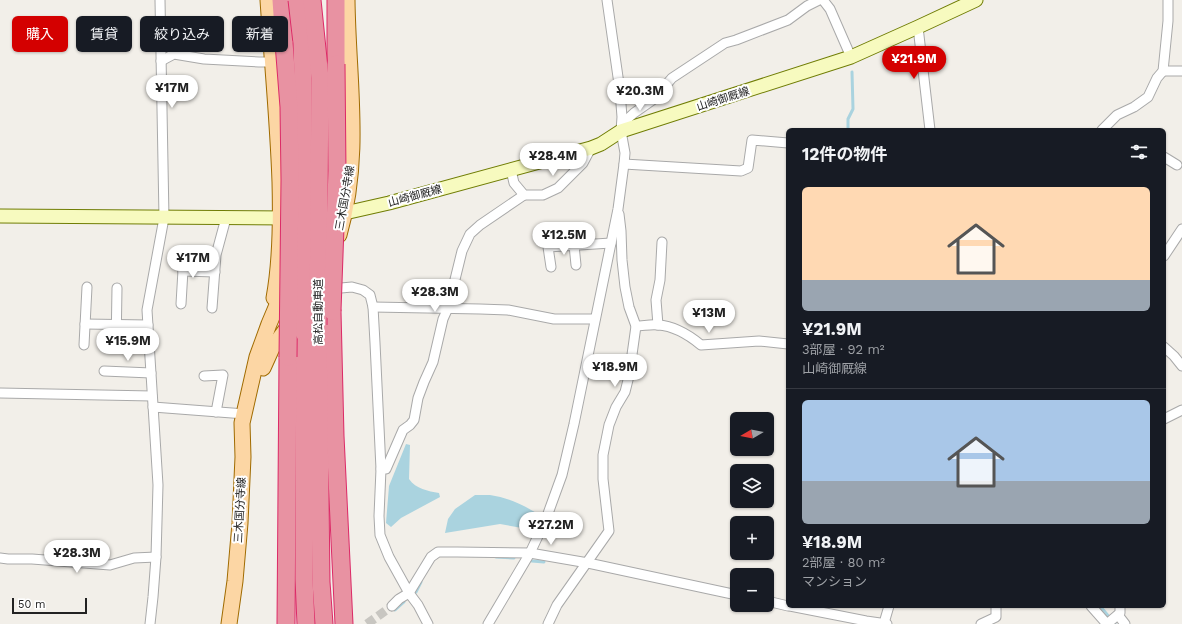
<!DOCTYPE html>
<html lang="ja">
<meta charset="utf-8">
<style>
body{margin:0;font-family:"Work Sans","Noto Sans JP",sans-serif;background:#242831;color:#f1f3f6;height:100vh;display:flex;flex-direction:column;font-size:15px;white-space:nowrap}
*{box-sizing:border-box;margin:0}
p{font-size:13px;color:#9ea1a6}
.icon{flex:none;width:22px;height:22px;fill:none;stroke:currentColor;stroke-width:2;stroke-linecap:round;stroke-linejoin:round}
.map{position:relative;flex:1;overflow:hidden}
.details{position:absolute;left:786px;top:128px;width:380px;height:480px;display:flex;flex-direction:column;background:#171b24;border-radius:6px;box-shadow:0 1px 3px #0004}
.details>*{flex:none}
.hud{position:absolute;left:12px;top:16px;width:380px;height:36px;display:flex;gap:8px}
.needle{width:26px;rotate:260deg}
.tools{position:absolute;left:730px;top:412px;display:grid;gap:8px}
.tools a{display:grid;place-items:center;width:44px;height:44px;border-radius:6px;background:#171b24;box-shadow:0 1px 3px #0004;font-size:20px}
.scale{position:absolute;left:12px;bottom:10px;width:75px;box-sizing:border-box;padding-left:4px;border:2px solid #222;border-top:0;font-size:11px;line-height:14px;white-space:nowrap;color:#222;-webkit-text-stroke:3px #fff;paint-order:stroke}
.price{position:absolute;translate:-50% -34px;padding:0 9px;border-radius:14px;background:#fff;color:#222;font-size:13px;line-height:26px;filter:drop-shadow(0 1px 2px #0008)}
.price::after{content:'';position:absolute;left:50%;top:24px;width:12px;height:9px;margin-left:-6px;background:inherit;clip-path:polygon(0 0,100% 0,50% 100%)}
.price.active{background:#d40000;color:#fff}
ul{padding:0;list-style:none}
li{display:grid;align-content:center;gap:8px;height:212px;padding:0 16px}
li+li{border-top:1px solid #363941}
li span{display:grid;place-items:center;height:124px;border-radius:6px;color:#555}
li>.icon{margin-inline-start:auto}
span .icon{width:72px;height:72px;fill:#fffc;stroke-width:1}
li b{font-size:17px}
h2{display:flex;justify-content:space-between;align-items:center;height:48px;padding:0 16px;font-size:17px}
.pill{padding:0 14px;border-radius:6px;background:#171b24;box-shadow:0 1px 3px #0004;font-size:14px;line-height:36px}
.pill.active{background:#d40000;color:#fff}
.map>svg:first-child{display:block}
</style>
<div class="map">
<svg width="1182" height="624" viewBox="0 0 1182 624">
<rect width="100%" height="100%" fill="#f2efe9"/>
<g fill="#aad3df">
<path d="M406 444 410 445 409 479C416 489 428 491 439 493L440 497 401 518 391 527 386 523 389 486Z"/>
<path d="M490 495C509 498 524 505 541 516L533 530 500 524 445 533 448 519 455 509 475 495Z"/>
</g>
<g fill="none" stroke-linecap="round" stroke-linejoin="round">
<g stroke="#aad3df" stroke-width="3">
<path d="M848 130V119L853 109 852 72"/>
<path d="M496 557 514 558"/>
<path d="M532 561 544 562"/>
<path d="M416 592 421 582"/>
<path d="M1100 606 1115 624"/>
<path d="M395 610 404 602"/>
</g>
<path stroke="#c8c6c1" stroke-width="9" stroke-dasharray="9 4.5" stroke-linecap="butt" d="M367 624 392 606"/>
<g stroke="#a9a9a9" stroke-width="11">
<g id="street">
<path d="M823 0 830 9 851 57"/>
<path d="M918 27 930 130"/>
<path d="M161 61 174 54 204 59 259 62H272"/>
<path d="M1163 71H1182"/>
<path d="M622 124 634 113 654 99 672 78 725 43 736 40 788 20 807 6 819 0"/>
<path d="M1102 130 1117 115 1134 107 1148 97 1157 78 1163 71 1168 21V0"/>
<path d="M1164 157 1177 165"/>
<path d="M624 164 741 171 748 168 752 140 788 143"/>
<path d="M511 170 514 183 524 195H543L558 188 583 163 591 148"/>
<path d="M574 245 576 265"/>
<path d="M1164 256 1182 229"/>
<path d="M551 267 548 247 611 243"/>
<path d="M183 271 215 272"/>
<path d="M330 289 352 287 363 290 370 295 373 307 375 343 381 469 379 516 380 535 389 557 409 593 418 605 428 624"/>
<path d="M181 304 184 253"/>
<path d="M373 307 480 309 508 310 554 319H595"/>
<path d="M212 308 216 255 226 218"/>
<path d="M85 324 148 325"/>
<path d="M658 325 656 300 660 280 662 242"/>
<path d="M636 326C643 326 651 324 658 325 675 326 689 335 701 345L759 341 788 344"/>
<path d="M84 345 87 287"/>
<path d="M1164 347 1174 356 1182 366"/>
<path d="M116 348 117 288"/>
<path d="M104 371 151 373"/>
<path d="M204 376 223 375 216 412"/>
<path d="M0 393 152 396"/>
<path d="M153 407 245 414"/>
<path d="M1164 419 1182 410"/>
<path d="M381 469H386L403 430 410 425 414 420 418 398 424 382 433 362 443 319 448 308 462 251 470 234 480 225 524 195"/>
<path d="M0 558 8 559H32L110 565 134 558 156 557"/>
<path d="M767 601 788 606"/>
<path d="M392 606 399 599 409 593 431 557 438 552H457L530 553 588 563 737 595"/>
<path d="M790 606 866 621 887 624"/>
<path d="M1091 606 1106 623 1105 624"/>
<path d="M1118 615 1125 624"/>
<path d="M884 623 889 606"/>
<path d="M150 624 153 597 156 557 158 485 147 310 164 218 160 0"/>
<path d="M488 624 530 553 546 519 562 475 574 424 618 209 624 164 625 153 621 131 622 117 620 91 607 0"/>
<path d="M548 624 557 605 609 531 603 479V455L609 425 616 407 625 392 629 376 636 326 629 307 625 287 622 260 621 231 619 214"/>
<path d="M981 624 996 617V606"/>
<path d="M1107 624 1120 613V606"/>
</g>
</g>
<g stroke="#707d05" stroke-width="15">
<g id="secondary">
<path d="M336 215 389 203 591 148 601 144 621 131 851 57 918 27 976 0"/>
<path d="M0 216 290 218"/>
</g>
</g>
<g stroke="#a06b00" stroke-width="17">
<g id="primary">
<path d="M268 0C272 61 278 122 280 182 281 220 281 260 274 298"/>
<path d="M291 13 294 73"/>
<path d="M339 235C362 154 348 82 347 0"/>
<path d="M263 368 272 348 291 323"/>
<path d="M229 624 235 581 240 523 243 457 242 423 257 357 269 324 288 279"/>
</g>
</g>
<g stroke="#dc2a67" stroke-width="19">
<g id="highway">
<path d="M281 0 284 43"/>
<path d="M336 64V0"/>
<path d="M332 311 335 436 344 624"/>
<path d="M318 325 321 582 324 624"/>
<path d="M304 333V579L306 624"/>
<path d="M286 624 288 357"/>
</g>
</g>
<use href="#street" stroke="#fff" stroke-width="9"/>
<use href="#secondary" stroke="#f7fabf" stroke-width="13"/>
<use href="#primary" stroke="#fcd6a4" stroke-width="15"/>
<use href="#highway" stroke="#e892a2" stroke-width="17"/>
<g stroke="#dc2a67" stroke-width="19" stroke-linecap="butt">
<g id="highway-bridge">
<path d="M297 0 302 43 303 78 304 333"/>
<path d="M312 0 320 78 318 325"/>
<path d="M284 43 289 107 290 180 288 357"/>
<path d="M332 311 337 171 336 64"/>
</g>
</g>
<use href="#highway-bridge" stroke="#e892a2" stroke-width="17"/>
</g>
<g text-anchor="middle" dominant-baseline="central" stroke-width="4" stroke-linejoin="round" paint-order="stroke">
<g font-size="11" fill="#222" stroke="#fff">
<text transform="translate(723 99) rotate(-18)">山崎御厩線</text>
<text transform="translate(415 196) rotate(-15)">山崎御厩線</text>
<text transform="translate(345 198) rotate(-80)">三木国分寺線</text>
<text transform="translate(318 312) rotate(-90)">高松自動車道</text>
<text transform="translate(240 510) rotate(-87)">三木国分寺線</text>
</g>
</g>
</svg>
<div class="tools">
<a><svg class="needle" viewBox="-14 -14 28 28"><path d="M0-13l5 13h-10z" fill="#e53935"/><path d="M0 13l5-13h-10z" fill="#9ea1a6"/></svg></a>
<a><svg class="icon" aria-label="layers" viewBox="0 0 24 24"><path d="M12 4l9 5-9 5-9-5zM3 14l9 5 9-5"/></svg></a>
<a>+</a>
<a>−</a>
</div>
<div class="scale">50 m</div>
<b class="price active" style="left:914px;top:80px">¥21.9M</b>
<b class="price" style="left:172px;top:109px">¥17M</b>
<b class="price" style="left:640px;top:112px">¥20.3M</b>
<b class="price" style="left:553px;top:177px">¥28.4M</b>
<b class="price" style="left:564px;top:256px">¥12.5M</b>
<b class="price" style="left:193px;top:279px">¥17M</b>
<b class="price" style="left:435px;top:313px">¥28.3M</b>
<b class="price" style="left:709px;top:334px">¥13M</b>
<b class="price" style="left:128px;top:362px">¥15.9M</b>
<b class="price" style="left:615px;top:388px">¥18.9M</b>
<b class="price" style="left:551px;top:546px">¥27.2M</b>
<b class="price" style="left:77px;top:574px">¥28.3M</b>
<div class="hud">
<a class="pill active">購入</a>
<a class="pill">賃貸</a>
<a class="pill">絞り込み</a>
<a class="pill">新着</a>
</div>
<section class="details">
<h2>12件の物件<svg class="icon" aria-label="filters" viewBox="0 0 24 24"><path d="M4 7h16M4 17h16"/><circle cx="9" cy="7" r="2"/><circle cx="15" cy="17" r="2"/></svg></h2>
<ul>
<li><span style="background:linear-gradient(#ffd9b3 75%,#9aa5b1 0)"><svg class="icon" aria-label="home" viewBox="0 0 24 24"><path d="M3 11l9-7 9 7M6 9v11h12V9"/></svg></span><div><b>¥21.9M</b><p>3部屋 · 92 m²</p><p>山崎御厩線</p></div></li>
<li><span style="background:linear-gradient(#a9c7e8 65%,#9aa5b1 0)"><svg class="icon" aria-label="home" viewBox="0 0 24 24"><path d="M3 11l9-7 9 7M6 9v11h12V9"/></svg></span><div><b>¥18.9M</b><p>2部屋 · 80 m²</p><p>マンション</p></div></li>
</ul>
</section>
</div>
